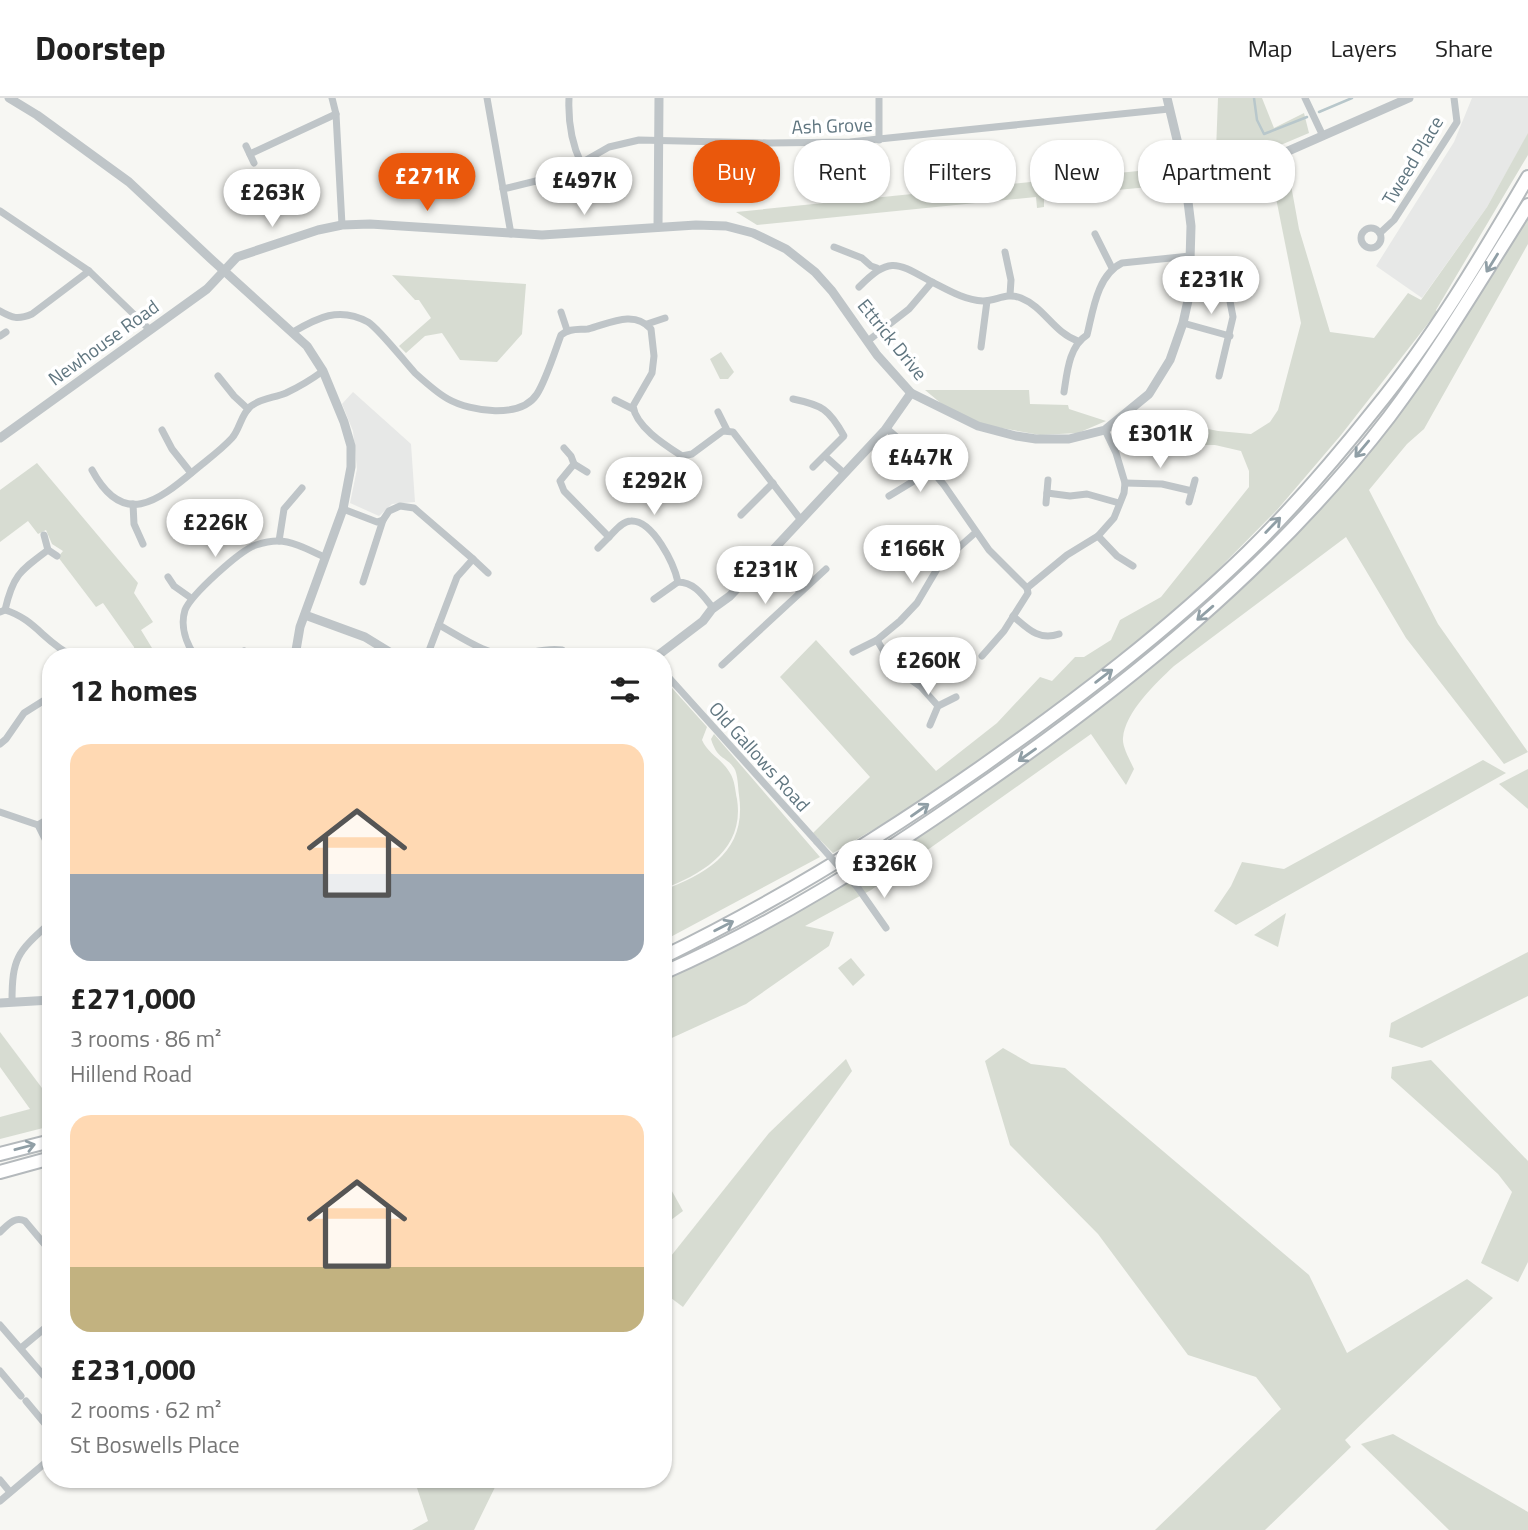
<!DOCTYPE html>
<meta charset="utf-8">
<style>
body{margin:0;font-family:"Titillium Web",sans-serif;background:#f2f2f2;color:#222;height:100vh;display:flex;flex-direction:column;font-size:26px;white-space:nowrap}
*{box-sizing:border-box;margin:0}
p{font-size:23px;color:#767676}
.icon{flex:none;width:38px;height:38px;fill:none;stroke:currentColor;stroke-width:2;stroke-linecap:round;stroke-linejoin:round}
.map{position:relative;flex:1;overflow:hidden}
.drawer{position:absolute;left:42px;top:550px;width:630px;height:840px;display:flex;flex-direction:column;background:#fff;border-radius:28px;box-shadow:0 2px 5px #0004}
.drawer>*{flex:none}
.hud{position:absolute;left:693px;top:42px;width:665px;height:63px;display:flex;gap:14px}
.price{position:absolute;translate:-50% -60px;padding:0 16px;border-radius:24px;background:#fff;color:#222;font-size:23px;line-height:46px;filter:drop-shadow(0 2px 4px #0008)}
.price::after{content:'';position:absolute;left:50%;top:42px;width:21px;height:16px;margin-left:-10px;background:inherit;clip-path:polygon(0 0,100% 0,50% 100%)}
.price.on{background:#ea580c;color:#fff}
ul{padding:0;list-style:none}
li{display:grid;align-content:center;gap:14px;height:371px;padding:0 28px}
li span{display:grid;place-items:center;height:217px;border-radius:21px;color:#555}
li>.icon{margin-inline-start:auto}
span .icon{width:126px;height:126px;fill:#fffc;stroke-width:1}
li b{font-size:30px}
h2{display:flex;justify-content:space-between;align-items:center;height:84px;padding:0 28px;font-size:30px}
.chip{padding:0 24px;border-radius:28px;background:#fff;box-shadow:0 2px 5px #0004;font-size:24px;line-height:63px}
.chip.on{background:#ea580c;color:#fff}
header{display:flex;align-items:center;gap:42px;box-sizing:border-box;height:98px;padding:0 35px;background:#fff;border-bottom:2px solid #e0e0e0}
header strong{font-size:33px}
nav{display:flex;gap:38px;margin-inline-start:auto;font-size:24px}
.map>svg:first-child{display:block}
</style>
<header>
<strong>Doorstep</strong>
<nav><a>Map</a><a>Layers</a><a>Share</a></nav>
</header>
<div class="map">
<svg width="1528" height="1432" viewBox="0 0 1528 1432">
<rect width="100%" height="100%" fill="#f7f7f3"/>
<g fill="#e7e8e7">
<path d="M1472 0H1528V36L1487 109 1422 200 1376 168 1454 44Z"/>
<path d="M353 294 411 346 415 404 392 406 379 418 350 405 357 371 353 333 342 306Z"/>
</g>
<g fill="#d7dcd2">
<path d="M1218 0H1262L1274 30 1304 15 1309 35 1202 80 1194 75 1191 65 1216 53Z"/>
<path d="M1528 35V57L1436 212 1437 214 1341 337 1277 412 1179 511 1095 579 919 705 833 755 813 735 870 679 780 579 816 542 936 673 997 625 1040 579 1052 583 1075 559H1084L1111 542 1120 522 1161 499 1249 389V373L1241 353 1215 347H1183L1121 331 1139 317 1218 333 1251 336 1270 324 1278 312 1301 225 1270 70 1287 65 1299 131 1330 234 1374 240 1408 195 1421 202 1487 109Z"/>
<path d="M1177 69 1180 86 1044 99V109L1037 110 1036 99 757 127 736 114Z"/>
<path d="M1528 119V146L1424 331 1407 346 1369 392 1438 526 1528 654 1504 666 1406 540 1346 439 1174 568C1156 585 1125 614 1123 640 1122 649 1130 662 1134 671L1126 687 1091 636 871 792 805 828 834 834 829 848 746 906 663 944V877L837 791 1056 640 1303 426 1439 254Z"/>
<path d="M392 177 526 186 522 236 497 264 460 262 442 235 425 238 406 255 399 248 431 220 419 202H415Z"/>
<path d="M721 254 734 274 728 281H720L710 261Z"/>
<path d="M925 292H1029L1030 306 1068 307 1069 311 1106 323 1078 335 1040 337 985 327 943 307Z"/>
<path d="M37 365 138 485 134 495 153 524 141 532 152 550 144 555 145 558H135L134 549 103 505 96 509 58 459 63 453 52 446 46 432 38 436 28 423 0 444V392Z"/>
<path d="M663 580 707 629 702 642C708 656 722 661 730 675 735 683 735 692 737 701 745 751 703 776 663 791Z"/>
<path d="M714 636 820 759 663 843V792C709 775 747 752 739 697 738 690 738 676 734 670 725 657 718 663 711 641Z"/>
<path d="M1483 662 1506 675 1236 827 1214 813 1231 788 1242 764 1284 771Z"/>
<path d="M1528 671V711L1499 686Z"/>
<path d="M1286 815 1278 849 1254 837Z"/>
<path d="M1528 854V898L1422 950 1389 939 1391 925Z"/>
<path d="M851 860 865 877 853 888 838 870Z"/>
<path d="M0 934 51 1002V1028L0 1041V1019L30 1011 0 969Z"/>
<path d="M1003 950 1031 966 1065 970 1309 1177 1347 1255 1467 1181 1493 1200 1345 1342 1351 1349 1265 1432H1155L1281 1311 1256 1279 1188 1257 1098 1136 1010 1047 985 963Z"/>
<path d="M846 961 852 973 683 1209 663 1194V1168L769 1035Z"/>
<path d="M1431 962 1528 1063V1164L1518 1184 1481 1165 1512 1094 1498 1076 1391 980 1392 969Z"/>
<path d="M663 1077 683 1113 663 1128Z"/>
<path d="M1393 1336 1528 1414V1432H1449L1361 1346Z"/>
<path d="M414 1381H499L474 1432H412L428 1423Z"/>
</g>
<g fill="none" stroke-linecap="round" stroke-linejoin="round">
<g stroke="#b8c7cb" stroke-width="2.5">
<path d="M1254 0 1257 22 1264 36 1307 19"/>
<path d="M1319 14 1352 0"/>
</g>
<g stroke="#b4b9bc" stroke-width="16">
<g id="trunk">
<path d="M663 859C778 803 880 740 984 667 1076 602 1167 533 1248 454 1293 410 1335 361 1374 312 1433 240 1481 159 1528 79"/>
<path d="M663 875C774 826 875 762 974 693 1128 587 1274 469 1389 319 1440 251 1483 178 1528 107"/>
<path d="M0 1056 51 1043"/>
<path d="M0 1074 51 1060"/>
</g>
</g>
<g stroke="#bfc5c8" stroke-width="7">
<path d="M332 0 336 16 342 127"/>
<path d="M487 0 511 136"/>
<path d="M569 0C568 23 571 44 581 65"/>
<path d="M1305 0 1323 38"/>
<path d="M879 42V0"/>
<path d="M246 48 254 65"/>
<path d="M250 56 336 16"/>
<path d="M503 91 544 81 581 65 609 49 639 42 769 45 850 44 1169 11"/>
<path d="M0 113 89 173 150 232"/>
<circle cx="1371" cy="140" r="10"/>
<path d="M1380 135 1394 122 1457 24 1454 0"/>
<path d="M1095 136 1112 170"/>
<path d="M834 149 862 160 871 168 877 170"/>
<path d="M1005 154 1011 182 1010 197"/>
<path d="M859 189C890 158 896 164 932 184"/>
<path d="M0 213C12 220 18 222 32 216L89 173"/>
<path d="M561 214 567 232"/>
<path d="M1183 225 1230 238"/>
<path d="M647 226 665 220"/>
<path d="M293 234C317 220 339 208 368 224 379 231 404 263 415 275 425 284 437 295 448 301 471 314 521 321 537 296 546 282 555 253 561 237 570 230 578 232 588 231 608 226 634 211 651 231L654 258 652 275 633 308C636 329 665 347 682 358L692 356 723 333 733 334 801 422"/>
<path d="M0 238 6 234"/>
<path d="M869 242 909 211 932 184C948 192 964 202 983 203 997 203 1006 194 1021 200 1044 209 1054 235 1078 243"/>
<path d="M981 249 987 203"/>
<path d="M218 278 234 298 248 311"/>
<path d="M1219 278 1233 219 1229 198"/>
<path d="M1064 294C1067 275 1069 248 1087 237 1093 213 1097 177 1122 165L1190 158"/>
<path d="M793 301C822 307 829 311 844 338L813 369"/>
<path d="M615 302 633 311"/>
<path d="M718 314 727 332"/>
<path d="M886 330 922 361 944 387 989 452 1027 490"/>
<path d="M162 332 172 351 191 375"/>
<path d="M564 350 571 358 574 366 587 374"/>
<path d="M825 358 844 375"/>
<path d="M574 366 560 383 564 393 609 439C615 433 622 423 631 423 653 422 674 466 678 484 695 484 704 499 713 510"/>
<path d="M92 372C123 430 157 404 195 372 207 362 221 352 232 340 240 331 241 316 251 308 262 300 274 300 286 295 299 289 312 281 323 273"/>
<path d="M670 373 682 358"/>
<path d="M1125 385 1162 386 1192 393"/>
<path d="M1047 395 1070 398 1087 396 1119 405"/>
<path d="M889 398 922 378 929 369"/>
<path d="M1189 404 1195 382"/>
<path d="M1046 405 1048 382"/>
<path d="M133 406 134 426 143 446"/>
<path d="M343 411 377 424 383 422"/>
<path d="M741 417 773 385"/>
<path d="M44 437 48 452"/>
<path d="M1098 438 1117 458 1133 468"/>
<path d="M279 443 284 411 302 390"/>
<path d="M598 450 609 439"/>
<path d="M770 455 800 494"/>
<path d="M473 461 488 475"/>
<path d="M168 479 174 488 191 500"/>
<path d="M363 484 383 422 389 413 400 408 414 410 473 461 457 479 427 558"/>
<path d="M654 501 678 484"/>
<path d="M5 512C35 521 45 545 73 558"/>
<path d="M0 514 5 512C13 477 20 473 48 452L57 458"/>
<path d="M1013 518C1028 531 1039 543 1059 536"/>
<path d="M439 527C461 539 488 559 514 557 531 556 545 549 562 552"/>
<path d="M877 542 893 569 921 589 938 608"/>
<path d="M853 554 877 542 900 523 917 505 940 466 975 435"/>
<path d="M195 558C186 545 180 528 185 512 191 497 240 452 256 447 262 445 272 443 278 443 293 443 311 453 324 459"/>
<path d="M238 558 244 553"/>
<path d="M982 558 1004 533 1028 495 1027 490 1067 457 1098 438 1114 420 1124 395 1125 385 1116 355 1105 332"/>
<path d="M722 567 826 471"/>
<path d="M663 573 817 744"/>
<path d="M930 627 938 608 956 599"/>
<path d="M0 646 6 641 24 615 51 598"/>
<path d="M0 714 38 727 51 753"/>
<path d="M38 727 51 719"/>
<path d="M858 790 886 830"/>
<path d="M12 904C12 858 18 854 51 824"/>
<path d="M0 1134C8 1127 14 1118 25 1123L51 1154"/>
<path d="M0 1227 51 1286"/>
<path d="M21 1250 51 1225"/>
<path d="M0 1273 21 1298"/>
<path d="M26 1303 51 1333"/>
<path d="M0 1382 10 1394"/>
<path d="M0 1403 51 1360"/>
</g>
<g stroke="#bfc5c8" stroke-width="9">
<path d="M9 0 37 17 129 84 211 161 307 248 323 273 344 324 351 348V369L343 411 300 529 295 558"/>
<path d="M1188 97 1409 0"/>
<path d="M658 129 659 0"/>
<path d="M0 340 207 191 237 159 318 132 342 127 370 126 542 137 696 127 726 128 753 135 786 151 815 174 832 193 877 257 911 295 978 328 1016 338 1036 341H1069L1105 332 1149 296 1170 262 1183 225 1189 198 1191 128 1184 71 1167 0"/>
<path d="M305 517 365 539 396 558"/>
<path d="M657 558 703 523 712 511 730 498 885 332 911 295"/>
<path d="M0 905 51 902"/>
</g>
<use href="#trunk" stroke="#fff" stroke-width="12"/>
<path stroke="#bfc5c8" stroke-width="7" d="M817 744 858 790"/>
</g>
<defs><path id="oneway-shaft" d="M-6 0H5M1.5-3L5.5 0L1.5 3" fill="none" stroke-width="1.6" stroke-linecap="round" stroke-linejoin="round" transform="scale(1.75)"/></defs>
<g stroke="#909fa6">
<use href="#oneway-shaft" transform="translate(1492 165) rotate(122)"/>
<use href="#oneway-shaft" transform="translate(1362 351) rotate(130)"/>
<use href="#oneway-shaft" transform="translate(1273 427) rotate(-46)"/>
<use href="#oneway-shaft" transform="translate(1205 515) rotate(139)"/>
<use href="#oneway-shaft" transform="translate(1104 578) rotate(-37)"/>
<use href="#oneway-shaft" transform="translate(1027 657) rotate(145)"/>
<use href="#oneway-shaft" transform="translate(920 712) rotate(-35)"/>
<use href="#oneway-shaft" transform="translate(724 828) rotate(-27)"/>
<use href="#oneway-shaft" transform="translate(25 1049) rotate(-15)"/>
</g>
<g text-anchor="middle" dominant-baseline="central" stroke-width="7" stroke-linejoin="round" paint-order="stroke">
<g font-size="19" fill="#607680" stroke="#fff">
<text transform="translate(832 27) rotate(-2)">Ash Grove</text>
<text transform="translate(1412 62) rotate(-59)">Tweed Place</text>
<text transform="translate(893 241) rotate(51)">Ettrick Drive</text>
<text transform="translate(103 244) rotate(-36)">Newhouse Road</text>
<text transform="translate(760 658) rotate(48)">Old Gallows Road</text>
</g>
</g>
</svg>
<b class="price on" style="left:427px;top:115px">£271K</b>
<b class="price" style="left:584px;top:119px">£497K</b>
<b class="price" style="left:272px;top:131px">£263K</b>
<b class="price" style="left:1211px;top:218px">£231K</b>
<b class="price" style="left:1160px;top:372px">£301K</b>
<b class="price" style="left:920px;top:396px">£447K</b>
<b class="price" style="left:654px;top:419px">£292K</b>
<b class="price" style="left:215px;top:461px">£226K</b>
<b class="price" style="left:912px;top:487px">£166K</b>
<b class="price" style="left:765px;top:508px">£231K</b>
<b class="price" style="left:928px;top:599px">£260K</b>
<b class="price" style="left:884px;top:802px">£326K</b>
<div class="hud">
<a class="chip on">Buy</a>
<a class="chip">Rent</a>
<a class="chip">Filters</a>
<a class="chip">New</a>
<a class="chip">Apartment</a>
</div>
<section class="drawer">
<h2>12 homes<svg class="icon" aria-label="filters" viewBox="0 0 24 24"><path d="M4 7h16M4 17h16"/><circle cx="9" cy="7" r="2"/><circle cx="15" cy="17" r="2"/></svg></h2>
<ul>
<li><span style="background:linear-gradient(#ffd9b3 60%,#9aa5b1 0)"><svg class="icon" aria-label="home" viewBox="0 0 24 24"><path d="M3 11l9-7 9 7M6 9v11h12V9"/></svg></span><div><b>£271,000</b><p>3 rooms · 86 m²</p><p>Hillend Road</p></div></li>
<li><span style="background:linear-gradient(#ffd9b3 70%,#c2b280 0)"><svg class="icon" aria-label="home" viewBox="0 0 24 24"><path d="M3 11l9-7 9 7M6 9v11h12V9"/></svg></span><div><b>£231,000</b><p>2 rooms · 62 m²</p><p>St Boswells Place</p></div></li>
</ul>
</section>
</div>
